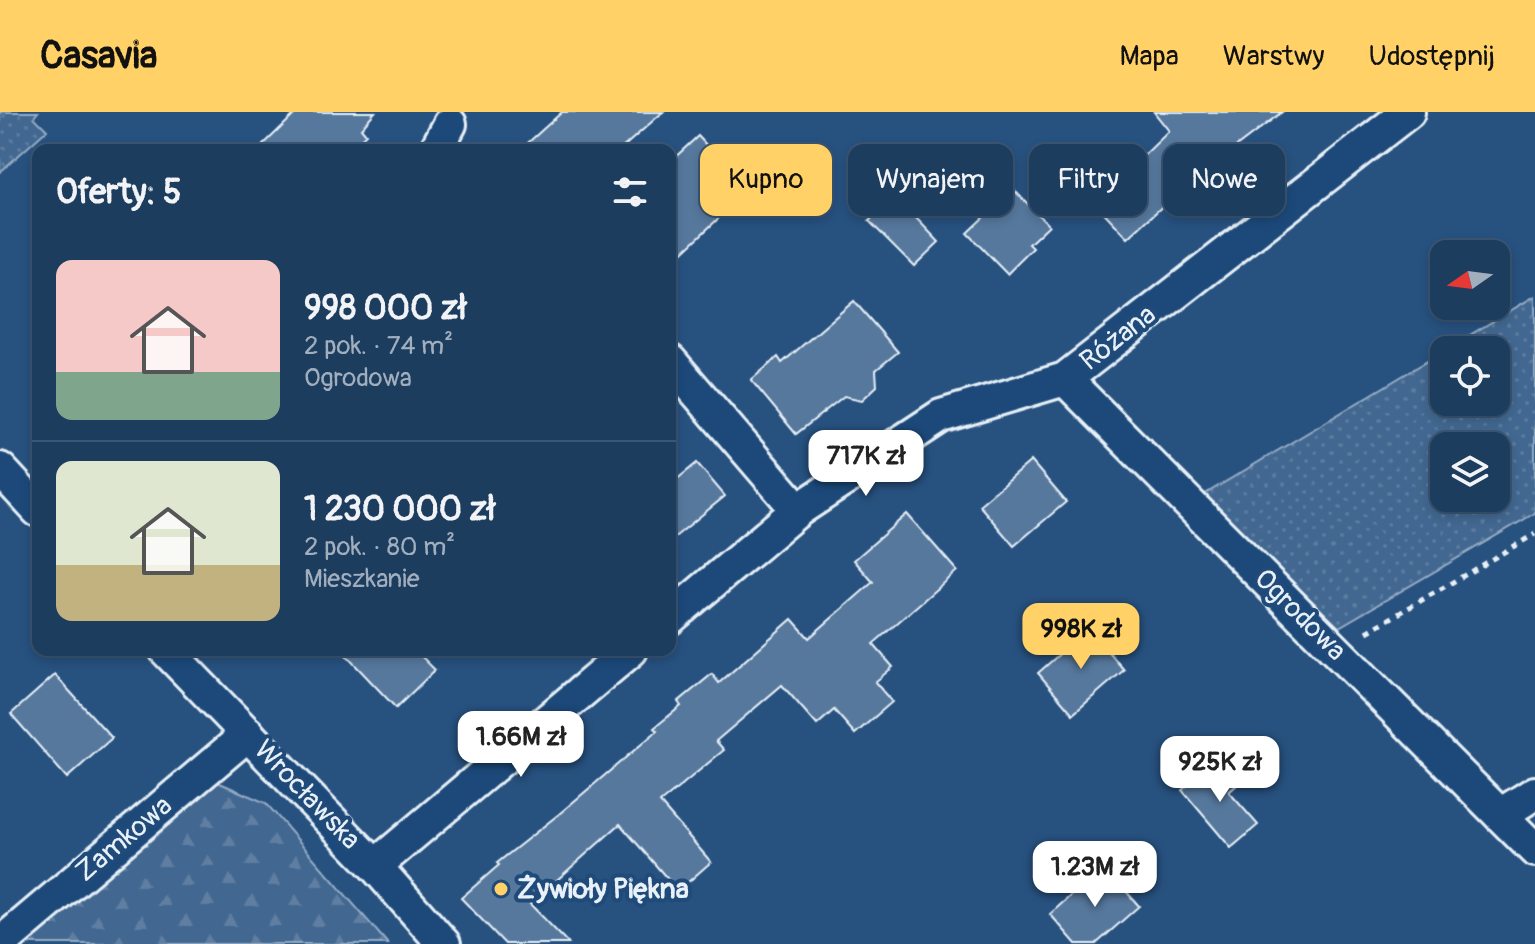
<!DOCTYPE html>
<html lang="pl">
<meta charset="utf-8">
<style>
body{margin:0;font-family:Pangolin,sans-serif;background:#254465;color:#f1f3f6;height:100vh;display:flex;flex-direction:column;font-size:30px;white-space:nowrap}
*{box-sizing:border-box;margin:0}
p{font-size:26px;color:#a0aebd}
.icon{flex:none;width:44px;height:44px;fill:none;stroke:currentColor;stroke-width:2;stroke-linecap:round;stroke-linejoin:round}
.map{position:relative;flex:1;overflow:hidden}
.details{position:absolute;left:32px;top:32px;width:644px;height:512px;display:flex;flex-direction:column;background:#1d3d5f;border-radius:16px;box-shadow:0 4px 12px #0003,0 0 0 2px #3b5674}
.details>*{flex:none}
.top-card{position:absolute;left:700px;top:32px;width:714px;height:72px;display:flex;gap:16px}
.needle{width:52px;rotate:256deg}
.controls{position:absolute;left:1430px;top:128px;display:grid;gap:16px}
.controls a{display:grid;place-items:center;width:80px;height:80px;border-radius:16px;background:#1d3d5f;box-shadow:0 4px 12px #0003,0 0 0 2px #3b5674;font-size:40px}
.price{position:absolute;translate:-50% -68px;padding:0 18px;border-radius:16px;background:#fff;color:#222;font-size:26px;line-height:52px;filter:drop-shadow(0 2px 4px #0008)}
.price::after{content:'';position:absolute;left:50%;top:48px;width:24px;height:18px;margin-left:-12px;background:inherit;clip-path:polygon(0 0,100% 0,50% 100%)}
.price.selected{background:#ffd166;color:#111}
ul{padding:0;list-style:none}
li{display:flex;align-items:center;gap:24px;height:200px;padding:0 24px}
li+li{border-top:2px solid #3b5674}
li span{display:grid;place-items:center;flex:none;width:224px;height:160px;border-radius:16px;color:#555}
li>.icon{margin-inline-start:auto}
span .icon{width:96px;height:96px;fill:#fffc;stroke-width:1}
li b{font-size:34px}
h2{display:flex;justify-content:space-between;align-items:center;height:96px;padding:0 24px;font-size:34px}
.pill{padding:0 28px;border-radius:16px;background:#1d3d5f;box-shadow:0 4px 12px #0003,0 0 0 2px #3b5674;font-size:28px;line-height:72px}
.pill.selected{background:#ffd166;color:#111}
header{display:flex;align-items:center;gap:48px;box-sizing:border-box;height:112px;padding:0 40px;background:#ffd166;color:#111}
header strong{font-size:38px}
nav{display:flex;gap:44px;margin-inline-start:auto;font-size:28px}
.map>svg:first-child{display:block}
</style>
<header>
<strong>Casavia</strong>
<nav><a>Mapa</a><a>Warstwy</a><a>Udostępnij</a></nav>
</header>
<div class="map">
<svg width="1535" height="832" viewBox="0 0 1535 832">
<defs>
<pattern id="grass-dots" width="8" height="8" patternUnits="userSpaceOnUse" patternTransform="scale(2)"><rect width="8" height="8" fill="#436891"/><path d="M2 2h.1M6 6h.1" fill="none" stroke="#5e7ea1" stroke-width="1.8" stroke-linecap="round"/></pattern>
<pattern id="forest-firs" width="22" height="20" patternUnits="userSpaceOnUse" patternTransform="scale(2)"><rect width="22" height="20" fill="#436891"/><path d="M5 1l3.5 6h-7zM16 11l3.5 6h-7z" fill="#5e7ea1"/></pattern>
</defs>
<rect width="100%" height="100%" fill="#27517f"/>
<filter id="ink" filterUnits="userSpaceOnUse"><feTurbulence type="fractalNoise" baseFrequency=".0125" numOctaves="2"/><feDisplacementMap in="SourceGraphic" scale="16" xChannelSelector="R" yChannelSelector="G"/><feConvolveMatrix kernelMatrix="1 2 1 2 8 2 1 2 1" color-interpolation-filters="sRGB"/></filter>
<g filter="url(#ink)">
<g fill="url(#grass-dots)" stroke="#96acc4" stroke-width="2" fill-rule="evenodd">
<path d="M0 0H38L34 5 47 18 0 60Z"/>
<path d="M1535 184V401L1339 515 1202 384 1444 239V290H1496V238H1445ZM1444 334H1496V386H1444Z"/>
</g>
<path fill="url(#forest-firs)" stroke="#96acc4" stroke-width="2" d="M213 668 266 691 388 832H23Z"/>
<g fill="#57789d" stroke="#e8f1f8" stroke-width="2">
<path d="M297 0H375L361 16 366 22 349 38H258Z"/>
<path d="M562 0H663L620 38H520Z"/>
<path d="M1154 0H1282L1181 77 1128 126 1095 91 1169 19Z"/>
<path d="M698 24 733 62 721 74 736 90 670 152V50Z"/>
<path d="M1013 77 1049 113 1029 132 1033 136 1007 162 967 121Z"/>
<path d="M895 84 939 130 914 154 869 109Z"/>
<path d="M854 189 898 240 876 258 877 274 862 288 844 284 796 322 751 268 778 245 782 251Z"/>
<path d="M1031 349 1066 390 1014 434 979 393Z"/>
<path d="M697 351 725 384 670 429V373Z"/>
<path d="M907 402 957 459 873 532 893 555 875 570 892 590 855 622 834 598 817 613 782 573 716 629 724 638 660 691 711 750 678 779 620 712 530 792 569 832H505L461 786 499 753 497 751 559 702 657 619 654 616 681 594 678 590 712 562 719 571 792 507 809 526 873 470 854 448Z"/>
<path d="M1089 516 1124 558 1073 602 1038 561Z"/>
<path d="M341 538H415L435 558 396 596Z"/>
<path d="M55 563 112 626 67 666 11 602Z"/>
<path d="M1217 648 1238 672 1229 680 1258 713 1231 736 1182 678Z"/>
<path d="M1104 754 1139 794 1096 832H1076L1050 802Z"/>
</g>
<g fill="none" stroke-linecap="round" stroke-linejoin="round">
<g stroke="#e8f1f8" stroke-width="38">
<g id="street">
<path d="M436 38 450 12"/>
<path d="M670 249 798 398"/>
<path d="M1065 267 1535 738"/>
<path d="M0 357 38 398"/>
<path d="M670 506 798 398 941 304 1065 267 1408 0"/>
<path d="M166 538 375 754 444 832"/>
<path d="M1500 703 1535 681"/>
<path d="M375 754 631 538"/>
<path d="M0 832 248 622"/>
</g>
</g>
<path stroke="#e8f1f8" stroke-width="5" stroke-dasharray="6 6" stroke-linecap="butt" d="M1367 520 1535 422"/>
<use href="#street" stroke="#1f4a7a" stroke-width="32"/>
</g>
</g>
<circle fill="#ffd166" stroke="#1f4a7a" stroke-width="3" cx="501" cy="777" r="8"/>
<g text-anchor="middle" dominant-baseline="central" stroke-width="8" stroke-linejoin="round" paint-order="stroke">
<g font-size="28" fill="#e8f1f8" stroke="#1f4a7a">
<text transform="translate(1118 226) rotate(-38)">Różana</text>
<text transform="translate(1300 503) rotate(45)">Ogrodowa</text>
<text transform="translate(307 683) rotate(46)">Wrocławska</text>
<text transform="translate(124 727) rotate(-40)">Zamkowa</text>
</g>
<g font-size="28" font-weight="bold" fill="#e8f1f8" stroke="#1f4a7a" text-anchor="start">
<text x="517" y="777">Żywioły Piękna</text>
</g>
</g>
</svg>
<div class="controls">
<a><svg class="needle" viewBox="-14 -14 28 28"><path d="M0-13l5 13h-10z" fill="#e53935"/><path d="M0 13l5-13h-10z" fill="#a0aebd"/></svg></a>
<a><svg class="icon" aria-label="locate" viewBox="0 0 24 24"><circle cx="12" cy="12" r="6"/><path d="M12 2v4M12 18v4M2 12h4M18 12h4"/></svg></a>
<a><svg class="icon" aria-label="layers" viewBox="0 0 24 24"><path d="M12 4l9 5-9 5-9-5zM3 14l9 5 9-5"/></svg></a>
</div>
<b class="price" style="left:866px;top:386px">717K zł</b>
<b class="price selected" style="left:1081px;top:559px">998K zł</b>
<b class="price" style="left:521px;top:667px">1.66M zł</b>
<b class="price" style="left:1220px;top:692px">925K zł</b>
<b class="price" style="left:1095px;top:797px">1.23M zł</b>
<div class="top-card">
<a class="pill selected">Kupno</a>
<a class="pill">Wynajem</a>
<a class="pill">Filtry</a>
<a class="pill">Nowe</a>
</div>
<section class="details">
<h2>Oferty: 5<svg class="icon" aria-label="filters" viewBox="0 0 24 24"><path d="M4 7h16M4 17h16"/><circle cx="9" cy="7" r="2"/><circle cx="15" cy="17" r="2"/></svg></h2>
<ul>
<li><span style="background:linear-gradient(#f6c9c9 70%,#7fa58c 0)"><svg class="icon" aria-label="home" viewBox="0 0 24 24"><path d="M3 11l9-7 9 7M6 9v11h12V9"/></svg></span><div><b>998 000 zł</b><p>2 pok. · 74 m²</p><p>Ogrodowa</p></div></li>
<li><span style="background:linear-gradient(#dfe7d0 65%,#c2b280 0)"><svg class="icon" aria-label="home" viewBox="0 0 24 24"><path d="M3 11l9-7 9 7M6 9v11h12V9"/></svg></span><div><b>1 230 000 zł</b><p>2 pok. · 80 m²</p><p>Mieszkanie</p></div></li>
</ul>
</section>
</div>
